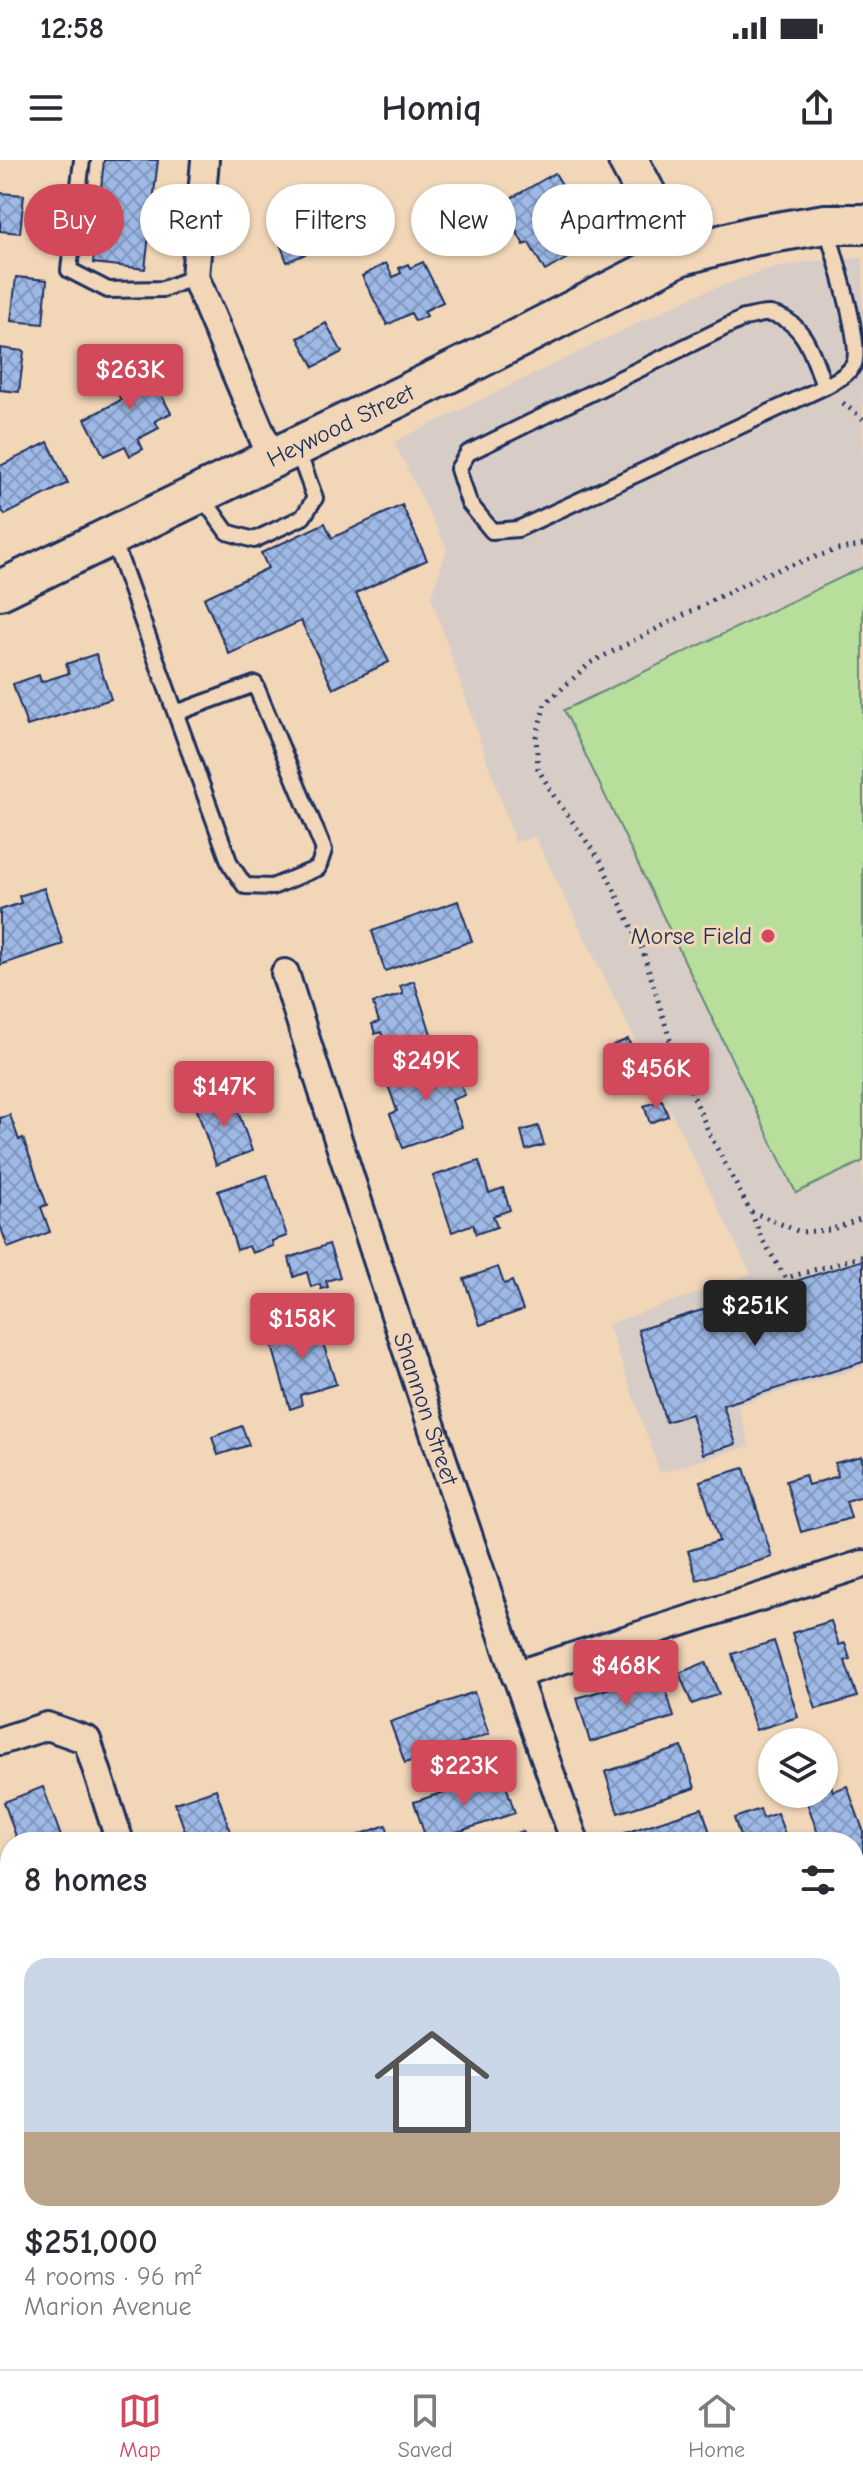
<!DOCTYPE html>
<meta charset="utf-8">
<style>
body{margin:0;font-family:"Comic Neue",sans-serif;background:#f7f7f7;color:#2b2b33;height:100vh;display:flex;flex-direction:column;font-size:30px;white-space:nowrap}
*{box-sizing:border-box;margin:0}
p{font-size:26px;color:#7c7c81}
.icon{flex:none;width:44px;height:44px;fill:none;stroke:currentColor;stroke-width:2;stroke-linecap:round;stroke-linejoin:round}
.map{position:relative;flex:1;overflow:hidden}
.panel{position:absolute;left:0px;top:1672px;width:864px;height:538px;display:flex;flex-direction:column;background:#fff;border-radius:32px 32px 0 0;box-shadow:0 2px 6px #0004}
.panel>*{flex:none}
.hud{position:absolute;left:24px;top:24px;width:816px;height:72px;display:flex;gap:16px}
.fabs{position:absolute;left:758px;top:1568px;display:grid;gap:16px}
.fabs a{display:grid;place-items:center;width:80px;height:80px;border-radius:50%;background:#fff;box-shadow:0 2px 6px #0004;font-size:40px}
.price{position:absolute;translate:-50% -68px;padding:0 18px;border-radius:8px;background:#d1495b;color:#fff;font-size:26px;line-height:52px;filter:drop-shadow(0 2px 4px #0008)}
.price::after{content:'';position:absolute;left:50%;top:48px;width:24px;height:18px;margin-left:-12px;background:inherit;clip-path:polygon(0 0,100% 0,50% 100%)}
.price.active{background:#222;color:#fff}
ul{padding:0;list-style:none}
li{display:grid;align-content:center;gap:16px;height:424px;padding:0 24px}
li+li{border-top:2px solid #e1e1e2}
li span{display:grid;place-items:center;height:248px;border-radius:24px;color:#555}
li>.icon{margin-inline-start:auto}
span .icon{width:144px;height:144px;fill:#fffc;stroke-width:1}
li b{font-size:34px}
h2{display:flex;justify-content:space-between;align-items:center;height:96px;padding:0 24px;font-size:34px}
.chip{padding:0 28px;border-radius:36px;background:#fff;box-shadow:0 2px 6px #0004;font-size:28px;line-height:72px}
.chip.active{background:#d1495b;color:#fff}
.status{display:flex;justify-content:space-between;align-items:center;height:56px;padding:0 40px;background:#fff;direction:ltr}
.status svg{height:22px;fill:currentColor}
header{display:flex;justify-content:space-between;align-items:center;height:104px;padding:0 24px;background:#fff;font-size:36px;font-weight:600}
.dock{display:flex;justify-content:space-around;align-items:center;height:112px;border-top:2px solid #e1e1e2;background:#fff;font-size:22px;color:#7c7c81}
.dock a{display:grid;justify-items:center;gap:4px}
.dock .active{color:#d1495b}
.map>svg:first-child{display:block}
</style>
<div class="status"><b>12:58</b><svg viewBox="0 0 49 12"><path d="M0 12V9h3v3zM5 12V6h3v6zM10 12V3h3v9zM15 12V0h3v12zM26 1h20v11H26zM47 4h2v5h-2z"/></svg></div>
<header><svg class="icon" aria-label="menu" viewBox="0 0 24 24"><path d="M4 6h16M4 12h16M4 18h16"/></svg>Homiq<svg class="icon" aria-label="share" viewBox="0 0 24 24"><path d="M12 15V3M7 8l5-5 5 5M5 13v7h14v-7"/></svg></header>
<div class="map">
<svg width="863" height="2209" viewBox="0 0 863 2209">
<defs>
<pattern id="building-cross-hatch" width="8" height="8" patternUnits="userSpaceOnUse" patternTransform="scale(2)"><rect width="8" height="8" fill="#9fb9e6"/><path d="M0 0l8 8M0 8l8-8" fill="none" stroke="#8197be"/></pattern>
</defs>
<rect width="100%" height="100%" fill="#f1d6b8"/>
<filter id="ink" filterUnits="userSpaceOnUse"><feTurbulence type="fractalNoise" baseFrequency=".0125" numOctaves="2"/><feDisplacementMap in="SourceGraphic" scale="16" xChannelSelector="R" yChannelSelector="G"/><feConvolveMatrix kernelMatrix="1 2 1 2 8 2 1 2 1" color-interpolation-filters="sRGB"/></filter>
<g filter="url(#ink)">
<g fill="#d8cdc6">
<path d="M863 98V1207L738 1245 750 1286 660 1313 608 1164 751 1114 535 677 515 682 431 437 447 389 394 282 693 136 765 110 811 101Z"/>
<path d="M863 2166V2209H857L854 2200V2170Z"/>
</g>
<path fill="#b7df9b" stroke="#69877c" stroke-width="2" d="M863 407V1001L796 1033 564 550Z"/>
<g fill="url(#building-cross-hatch)" stroke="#1b2f5e" stroke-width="2">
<path d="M104 0H158L145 109 93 103Z"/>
<path d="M555 13 578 52 567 58 585 88 545 111 529 83 524 85 501 44Z"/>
<path d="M0 33 24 35 20 73 0 71Z"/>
<path d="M327 54 336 75 307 86 310 92 287 102 274 68 295 60 297 66 302 64 300 60 310 56 311 61Z"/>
<path d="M423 102 443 142 424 151 427 156 415 161 411 153 387 165 362 116 386 103 393 117 401 113 399 108 408 104 410 108Z"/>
<path d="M16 117 47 120 43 164 11 161Z"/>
<path d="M326 163 342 192 314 207 298 178Z"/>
<path d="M0 188 24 191 19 232 0 230Z"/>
<path d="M144 203 154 221 160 218 166 229 160 232 171 253 155 261 159 268 138 279 143 289 130 296 125 286 104 296 85 259 121 240 111 220Z"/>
<path d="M48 282 68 323 5 355 0 347V306Z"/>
<path d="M402 345 427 400 356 433 389 502 333 529 301 461 229 494 204 438 268 408 261 393 325 363 332 378Z"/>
<path d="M96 494 111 539 27 566 13 524 39 515 41 522 69 513 66 504Z"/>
<path d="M44 728 63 784 0 805V750L21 743 19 736Z"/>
<path d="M458 741 472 781 385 811 372 771Z"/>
<path d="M414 821 432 877 388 891 381 872 375 874 372 864 379 862 373 843 403 834 400 826Z"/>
<path d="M628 879 642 912 627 919 613 885Z"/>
<path d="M451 898 465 935 452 940 462 967 403 988 390 954 397 951 387 922Z"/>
<path d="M232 934 252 991 216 1005 196 947Z"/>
<path d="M662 940 668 956 650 963 644 946Z"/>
<path d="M10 955 19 980 23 978 47 1045 41 1047 50 1072 8 1088 0 1065V958Z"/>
<path d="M538 966 544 985 526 990 521 971Z"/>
<path d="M479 1001 489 1033 503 1028 510 1050 493 1056 497 1067 476 1074 473 1064 452 1072 433 1016Z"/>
<path d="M267 1015 287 1076 272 1081 273 1086 252 1093 249 1086 237 1090 218 1031Z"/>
<path d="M329 1084 340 1117 326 1121 328 1127 321 1129 320 1124 311 1127 307 1112 294 1117 289 1098Z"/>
<path d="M863 1100V1202L723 1245 736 1284 703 1294 691 1254 666 1262 638 1170Z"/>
<path d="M498 1107 504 1124 512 1121 523 1150 480 1165 464 1119Z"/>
<path d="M308 1158 316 1161 336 1224 300 1235 302 1245 290 1249 269 1175 303 1164Z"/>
<path d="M242 1266 249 1285 218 1295 212 1277Z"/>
<path d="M862 1296 863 1336 846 1341 851 1358 801 1372 786 1321 805 1315 808 1325 838 1316 835 1303Z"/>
<path d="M744 1308 772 1397 697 1420 688 1391 719 1381 700 1321Z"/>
<path d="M831 1461 839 1485 845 1483 850 1499 845 1501 857 1537 816 1549 792 1473Z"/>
<path d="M774 1481 798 1557 756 1570 732 1494Z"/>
<path d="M706 1502 719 1534 692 1544 679 1513Z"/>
<path d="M661 1513 674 1557 590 1582 577 1538Z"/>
<path d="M474 1532 489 1574 405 1603 390 1562Z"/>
<path d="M682 1587 695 1628 618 1653 605 1612Z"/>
<path d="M502 1613 515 1653 427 1682 414 1642Z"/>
<path d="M831 1625 833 1631 847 1626 863 1670V1708L854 1712V1682H821L804 1634H824V1627Z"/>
<path d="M43 1627 63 1682H18L4 1642Z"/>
<path d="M216 1629 234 1682H189L175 1643Z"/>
<path d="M702 1648 713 1682H628L625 1673Z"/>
<path d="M760 1649 763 1658 777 1653 788 1682H742L734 1658Z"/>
<path d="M386 1665 392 1682H355L353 1677Z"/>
<path d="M523 1671 527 1682H492Z"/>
<path d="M854 1842 863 1868V1903L854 1907Z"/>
<path d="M863 1964V2015L854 1989V1967Z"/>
<path d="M0 2094 10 2124V2135L0 2138Z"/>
<path d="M10 2165V2200H38L39 2202 19 2209H0V2168Z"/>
<path d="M381 2200H429L432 2209H384Z"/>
<path d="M454 2200H502V2202L474 2209 472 2202 457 2207Z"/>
<path d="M800 2200H844L847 2209H803Z"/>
</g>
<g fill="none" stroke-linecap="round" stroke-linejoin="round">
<g stroke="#1b2f5e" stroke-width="20">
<g id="lane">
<path d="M82 0 69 110 108 130 163 129 195 117"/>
<path d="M824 227C814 198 805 160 770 154 762 153 752 157 744 158L468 293 458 309 469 343 492 371 518 369 824 227C835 221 848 215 854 204 863 184 833 90 826 65"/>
<path d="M200 334 227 372 254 380 303 357 315 338 297 289"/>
<path d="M112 377 230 704 245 726 272 727 318 708 324 690 255 524 176 553"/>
<path d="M0 1742 10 1770"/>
</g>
</g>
<g stroke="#1b2f5e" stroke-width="32">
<g id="street">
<path d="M205 0 195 117 272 299"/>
<path id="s1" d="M285 813C377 1104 472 1395 575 1682"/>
<path d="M515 1515 863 1404"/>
<path d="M0 1581 47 1566 87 1580 120 1682"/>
<path d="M854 1749 863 1746"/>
<path d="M302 2200 305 2209"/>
</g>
</g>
<g stroke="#1b2f5e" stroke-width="44">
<g id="secondary">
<path d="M628 0 679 96"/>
<path id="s2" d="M0 430 476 200 679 96 753 76 825 64H863"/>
<path d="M854 2129 863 2126"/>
<path d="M621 2209 647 2200"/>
</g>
</g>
<g stroke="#1b2f5e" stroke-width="5" stroke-dasharray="2 6" stroke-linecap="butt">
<path d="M843 243 863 259"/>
<path d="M863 385 836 390 762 415 590 503 545 544 536 577 538 609 554 636 600 700 643 791 670 880 709 973 750 1051 800 1072 830 1070 863 1058"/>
<path d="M751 1052 763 1081 786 1118 863 1096"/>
<path d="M854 2180 863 2177"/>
</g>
<use href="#lane" stroke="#f1d6b8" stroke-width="14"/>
<use href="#street" stroke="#f1d6b8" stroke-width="26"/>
<use href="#secondary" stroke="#f1d6b8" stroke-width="38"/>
</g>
</g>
<circle fill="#d1495b" stroke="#f1d6b8" stroke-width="3" cx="768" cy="776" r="8"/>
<g text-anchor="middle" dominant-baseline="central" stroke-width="6" stroke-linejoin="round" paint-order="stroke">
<g font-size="24" fill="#1b2f5e" stroke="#f1d6b8">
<text stroke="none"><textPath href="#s2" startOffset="378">Heywood Street</textPath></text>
<text stroke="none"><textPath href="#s1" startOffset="458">Shannon Street</textPath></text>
</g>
<g font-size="24" fill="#1b2f5e" stroke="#f1d6b8" text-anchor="end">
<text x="752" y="776">Morse Field</text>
</g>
</g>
</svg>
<div class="fabs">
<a><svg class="icon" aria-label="layers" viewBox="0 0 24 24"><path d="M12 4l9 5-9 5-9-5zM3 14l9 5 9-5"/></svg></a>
</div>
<b class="price" style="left:130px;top:252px">$263K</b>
<b class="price" style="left:426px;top:943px">$249K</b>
<b class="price" style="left:656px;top:951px">$456K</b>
<b class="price" style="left:224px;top:969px">$147K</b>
<b class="price active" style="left:755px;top:1188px">$251K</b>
<b class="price" style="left:302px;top:1201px">$158K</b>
<b class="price" style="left:626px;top:1548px">$468K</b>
<b class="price" style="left:464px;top:1648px">$223K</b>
<div class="hud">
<a class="chip active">Buy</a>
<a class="chip">Rent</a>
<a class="chip">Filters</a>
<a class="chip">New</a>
<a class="chip">Apartment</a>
</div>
<section class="panel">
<h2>8 homes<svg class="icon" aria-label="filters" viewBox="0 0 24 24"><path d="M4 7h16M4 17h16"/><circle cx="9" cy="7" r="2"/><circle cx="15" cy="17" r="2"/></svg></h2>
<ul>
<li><span style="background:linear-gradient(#c9d6e8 70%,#b9a48a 0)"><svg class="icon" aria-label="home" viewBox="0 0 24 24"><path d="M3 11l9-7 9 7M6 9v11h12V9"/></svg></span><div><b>$251,000</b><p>4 rooms · 96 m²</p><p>Marion Avenue</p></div></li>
</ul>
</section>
</div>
<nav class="dock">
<a class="active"><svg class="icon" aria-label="map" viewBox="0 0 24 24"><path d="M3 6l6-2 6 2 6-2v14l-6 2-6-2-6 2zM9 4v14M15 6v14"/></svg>Map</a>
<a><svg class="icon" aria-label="saved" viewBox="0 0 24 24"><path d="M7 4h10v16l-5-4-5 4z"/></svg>Saved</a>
<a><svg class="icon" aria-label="home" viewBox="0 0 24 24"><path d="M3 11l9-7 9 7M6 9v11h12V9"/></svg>Home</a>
</nav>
